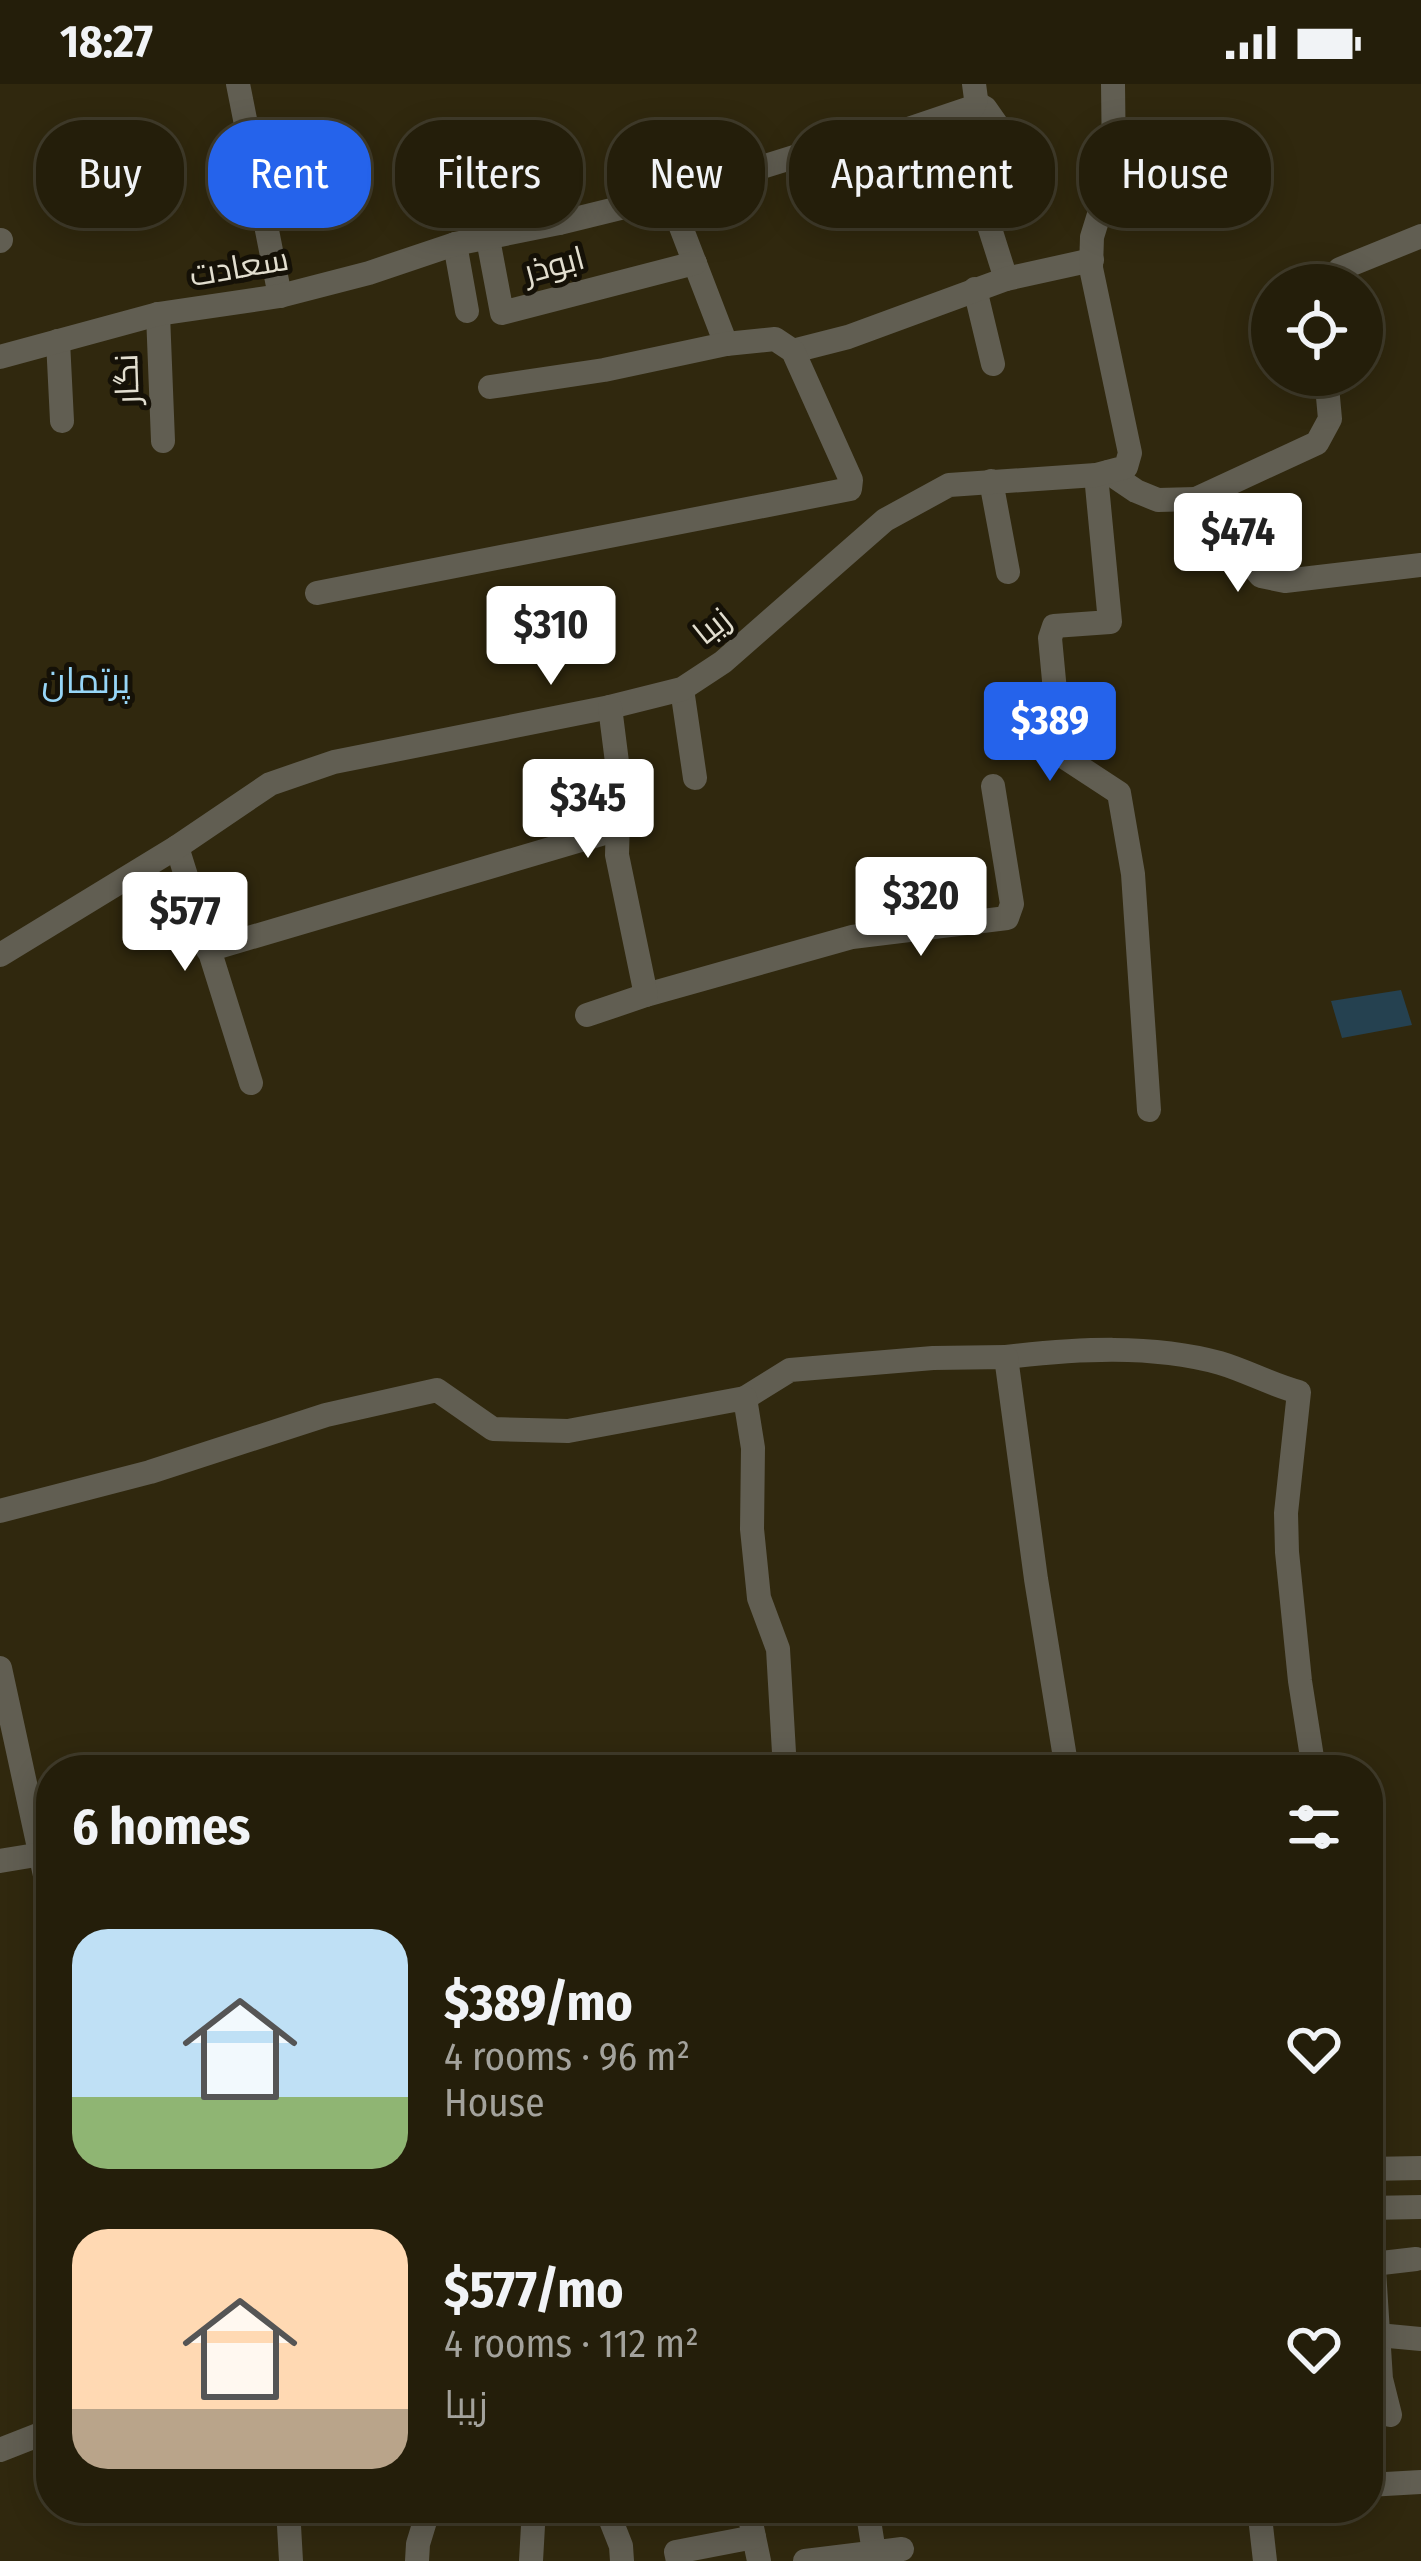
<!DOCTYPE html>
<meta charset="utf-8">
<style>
body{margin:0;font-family:"Fira Sans Condensed",Cairo,sans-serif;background:#2c2713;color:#f1f3f6;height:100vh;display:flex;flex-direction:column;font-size:45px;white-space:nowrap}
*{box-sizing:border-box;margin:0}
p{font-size:39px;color:#a3a29c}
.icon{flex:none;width:66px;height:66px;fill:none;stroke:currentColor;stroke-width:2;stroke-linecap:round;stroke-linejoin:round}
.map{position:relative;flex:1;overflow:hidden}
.drawer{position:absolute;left:36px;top:1671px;width:1347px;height:768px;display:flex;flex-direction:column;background:#241e0a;border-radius:48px;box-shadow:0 6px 30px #0003,0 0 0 3px #413c2b}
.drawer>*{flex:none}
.top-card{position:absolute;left:36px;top:36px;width:1350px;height:108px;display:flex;gap:24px}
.tools{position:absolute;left:1251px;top:180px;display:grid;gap:24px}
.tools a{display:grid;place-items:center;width:132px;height:132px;border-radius:50%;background:#241e0a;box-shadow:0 6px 30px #0003,0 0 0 3px #413c2b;font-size:60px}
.price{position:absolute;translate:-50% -102px;padding:0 27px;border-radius:12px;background:#fff;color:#222;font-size:39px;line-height:78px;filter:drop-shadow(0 3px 6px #0008)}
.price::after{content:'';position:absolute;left:50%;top:72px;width:36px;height:27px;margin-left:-18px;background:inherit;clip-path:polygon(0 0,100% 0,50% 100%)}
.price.active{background:#2563eb;color:#fff}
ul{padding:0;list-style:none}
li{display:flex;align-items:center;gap:36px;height:300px;padding:0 36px}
li span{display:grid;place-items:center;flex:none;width:336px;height:240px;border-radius:36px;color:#555}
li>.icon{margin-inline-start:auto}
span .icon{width:144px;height:144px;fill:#fffc;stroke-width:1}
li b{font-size:51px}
h2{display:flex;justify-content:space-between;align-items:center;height:144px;padding:0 36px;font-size:51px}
.pill{padding:0 42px;border-radius:48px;background:#241e0a;box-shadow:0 6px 30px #0003,0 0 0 3px #413c2b;font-size:42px;line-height:108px}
.pill.active{background:#2563eb;color:#fff}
.status{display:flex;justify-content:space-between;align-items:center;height:84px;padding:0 60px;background:#241e0a;direction:ltr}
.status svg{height:33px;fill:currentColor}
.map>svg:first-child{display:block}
</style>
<div class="status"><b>18:27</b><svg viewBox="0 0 49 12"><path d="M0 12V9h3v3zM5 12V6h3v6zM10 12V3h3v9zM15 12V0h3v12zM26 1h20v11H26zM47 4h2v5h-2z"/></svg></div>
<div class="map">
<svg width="1421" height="2477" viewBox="0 0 1421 2477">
<rect width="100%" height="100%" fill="#30280e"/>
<path fill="#254150" d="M1401 906 1412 941 1342 954 1331 917Z"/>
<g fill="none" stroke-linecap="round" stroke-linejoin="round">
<g stroke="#615e52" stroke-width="24">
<path d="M238 0 280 212"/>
<path d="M976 19 985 24 999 44 1032 56"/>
<path d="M908 45 919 111"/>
<path d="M248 56 306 48"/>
<path d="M839 59 854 130"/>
<path d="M542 78 559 139"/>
<path d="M669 112 726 260"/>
<path d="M985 129 1006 195"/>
<path d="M488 155 502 229 695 179"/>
<path d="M0 157 1 156"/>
<path d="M455 160 467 227"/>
<path d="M1326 201 1340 185 1421 152"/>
<path d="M975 205 993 280"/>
<path d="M158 230 163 357"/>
<path d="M58 257 62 337"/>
<path d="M793 267 848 253 1006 195 1092 176"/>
<path d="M0 273 158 230 280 212 369 189 455 160 559 139 669 112 839 59 908 45 973 23 976 15 974 0"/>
<path d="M1108 388 1136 407 1158 416 1196 415 1222 430 1239 467 1261 492 1285 497 1421 481"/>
<path d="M1096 391 1110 538 1054 542 1050 554 1061 671 1119 709 1133 790 1149 1026"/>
<path d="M991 397 1008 488"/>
<path d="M1196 415 1317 359 1330 335 1326 291"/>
<path d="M317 509 850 405 851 396 793 267 775 255 726 260 604 286 490 303"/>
<path d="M682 605 695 694"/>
<path d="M177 763 251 999"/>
<path d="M208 866 618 745"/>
<path d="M0 871 177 763 270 700 334 678 610 623 682 605 723 578 885 436 949 401 1096 391 1126 383 1130 369 1091 184 1092 153 1114 82 1113 0"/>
<path d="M646 911 852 853 1007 834 1012 820 993 702"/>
<path d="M587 931 646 911 617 771 619 694 610 623"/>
<path d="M1006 1273C1076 1265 1151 1260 1220 1279 1247 1287 1272 1301 1299 1308L1286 1429 1287 1468 1300 1597 1314 1686"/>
<path d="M745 1314 790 1286 933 1274 1006 1273 1036 1495 1067 1686"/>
<path d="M0 1427 150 1388 326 1331 437 1306 493 1345 568 1347 745 1314 753 1364 752 1445 759 1514 778 1565 785 1686"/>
<path d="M0 1584 51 1819"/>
<path d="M0 1777 42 1770"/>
<path d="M1368 2085 1421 2084"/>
<path d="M1368 2124 1421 2123"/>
<path d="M1370 2124 1381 2295 1390 2331"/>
<path d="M1373 2180 1416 2175"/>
<path d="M1378 2251 1421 2255"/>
<path d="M0 2366 51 2346"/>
<path d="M1368 2401 1421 2398"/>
<path d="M288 2424 291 2477"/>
<path d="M606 2424 621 2462 622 2477"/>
<path d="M748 2424 759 2477"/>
<path d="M867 2424 874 2468"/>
<path d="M1259 2424 1265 2477"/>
<path d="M417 2477 418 2460 429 2424"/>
<path d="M531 2477 534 2424"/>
<path d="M678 2477 676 2468 754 2453"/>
<path d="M805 2477 902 2465"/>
</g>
</g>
<g text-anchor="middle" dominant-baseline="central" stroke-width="10" stroke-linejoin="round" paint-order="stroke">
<g font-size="33" fill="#e2decf" stroke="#151107">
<text transform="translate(554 181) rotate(-15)">ابوذر</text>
<text transform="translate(239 183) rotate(-10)">سعادت</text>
<text transform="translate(127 295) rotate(-92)">نگار</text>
<text transform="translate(712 542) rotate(-39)">زیبا</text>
</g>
<g font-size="36" fill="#97d6f8" stroke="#151107">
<text x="86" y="597">پرتمان</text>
</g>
</g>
</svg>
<div class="tools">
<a><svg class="icon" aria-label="locate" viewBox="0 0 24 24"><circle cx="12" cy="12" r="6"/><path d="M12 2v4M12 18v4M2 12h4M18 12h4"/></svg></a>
</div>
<b class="price" style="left:1238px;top:511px">$474</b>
<b class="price" style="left:551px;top:604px">$310</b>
<b class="price active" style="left:1050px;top:700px">$389</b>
<b class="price" style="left:588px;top:777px">$345</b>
<b class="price" style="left:921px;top:875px">$320</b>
<b class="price" style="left:185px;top:890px">$577</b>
<div class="top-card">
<a class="pill">Buy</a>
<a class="pill active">Rent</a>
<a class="pill">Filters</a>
<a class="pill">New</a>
<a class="pill">Apartment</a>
<a class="pill">House</a>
</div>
<section class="drawer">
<h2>6 homes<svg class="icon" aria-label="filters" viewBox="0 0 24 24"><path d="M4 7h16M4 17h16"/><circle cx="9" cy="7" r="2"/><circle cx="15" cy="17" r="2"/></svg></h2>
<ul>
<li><span style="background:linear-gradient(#bfe0f5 70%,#8fb573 0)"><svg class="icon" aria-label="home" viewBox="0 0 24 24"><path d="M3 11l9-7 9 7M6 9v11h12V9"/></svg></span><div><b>$389/mo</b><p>4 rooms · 96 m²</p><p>House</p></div><svg class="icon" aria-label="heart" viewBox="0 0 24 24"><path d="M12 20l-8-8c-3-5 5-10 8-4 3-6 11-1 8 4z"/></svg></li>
<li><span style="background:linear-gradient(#ffd9b3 75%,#b9a48a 0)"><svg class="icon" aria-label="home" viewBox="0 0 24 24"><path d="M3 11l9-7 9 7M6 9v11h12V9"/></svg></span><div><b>$577/mo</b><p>4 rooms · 112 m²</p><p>زیبا</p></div><svg class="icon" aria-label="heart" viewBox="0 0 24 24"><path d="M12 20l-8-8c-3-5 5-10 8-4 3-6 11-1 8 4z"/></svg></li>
</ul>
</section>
</div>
